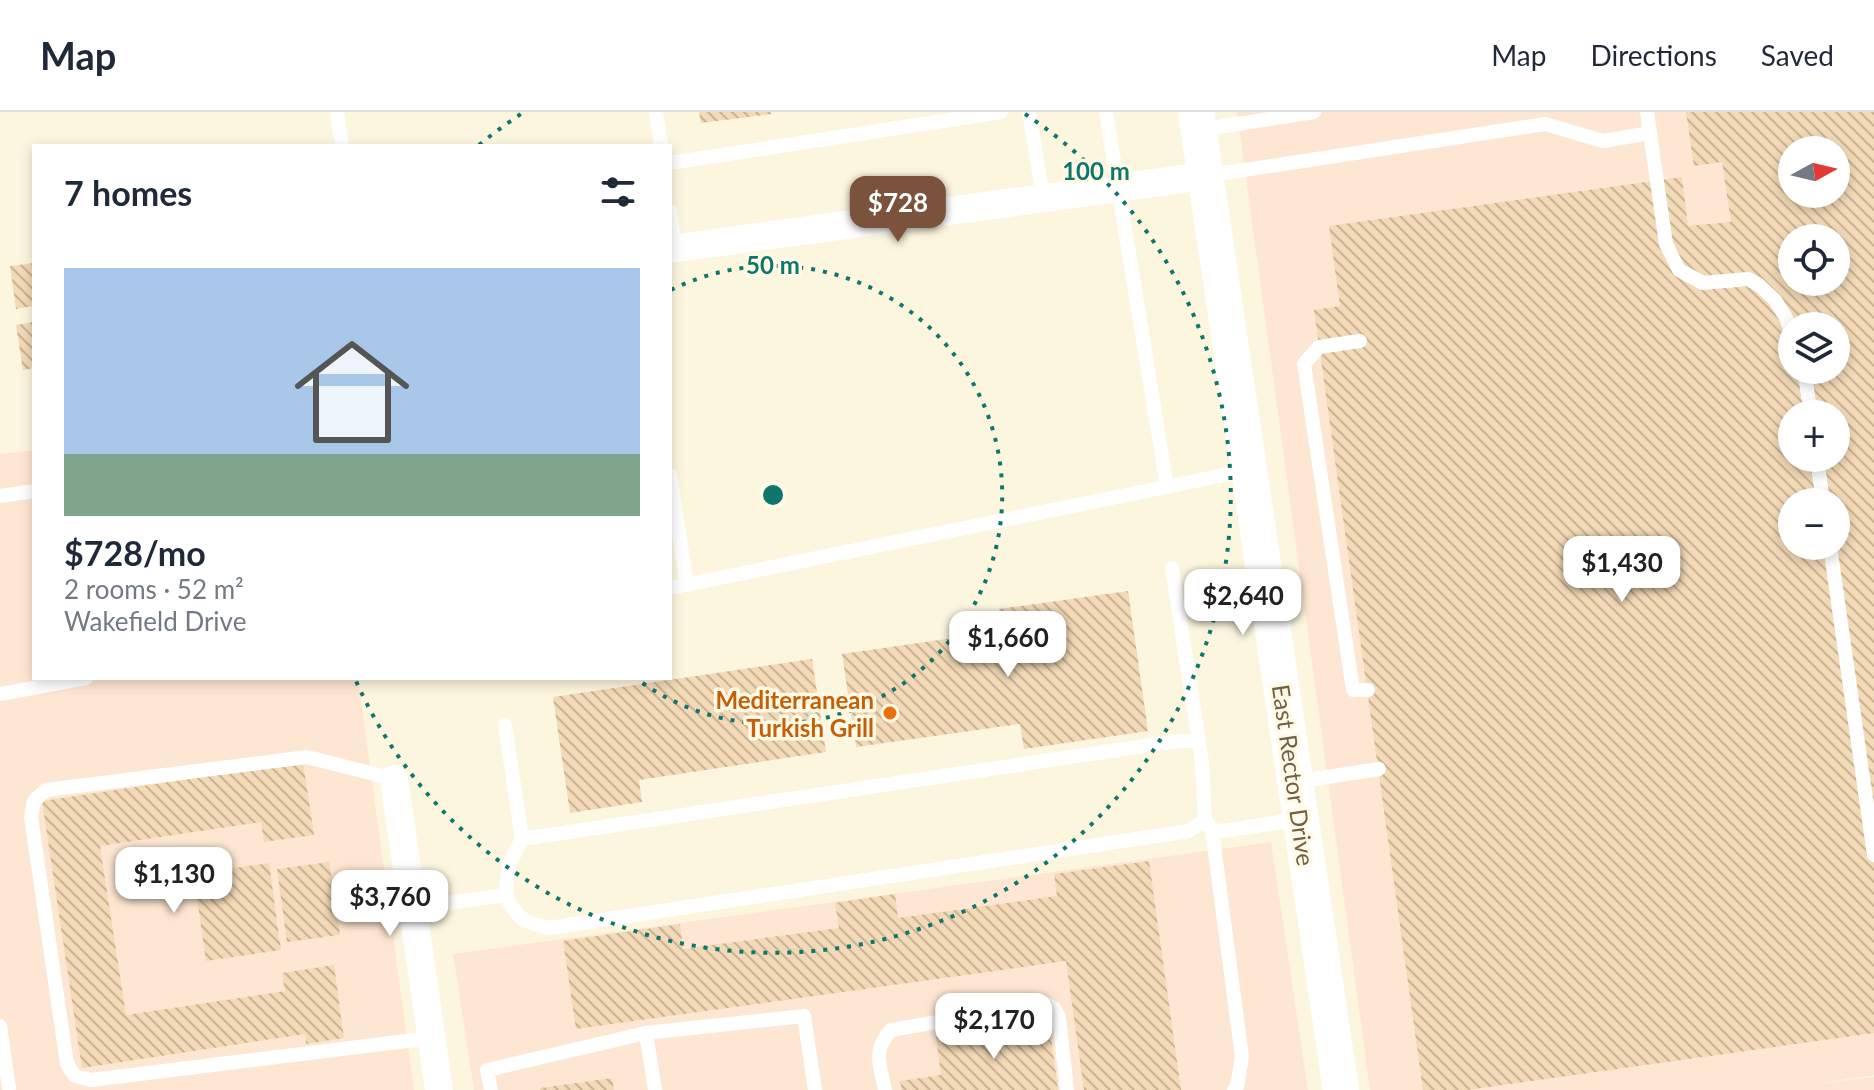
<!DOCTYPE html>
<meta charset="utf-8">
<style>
body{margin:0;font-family:Lato,sans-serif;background:#f6f6f7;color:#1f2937;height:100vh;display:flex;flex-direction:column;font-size:30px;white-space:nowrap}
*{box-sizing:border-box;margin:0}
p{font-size:26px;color:#747a83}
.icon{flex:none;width:44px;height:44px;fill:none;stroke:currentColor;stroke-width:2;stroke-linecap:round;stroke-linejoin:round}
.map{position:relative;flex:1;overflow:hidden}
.side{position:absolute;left:32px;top:32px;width:640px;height:536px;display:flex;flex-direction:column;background:#fff;border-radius:0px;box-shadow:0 4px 12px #0003}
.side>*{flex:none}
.needle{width:52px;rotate:82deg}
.buttons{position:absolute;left:1778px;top:24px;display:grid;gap:16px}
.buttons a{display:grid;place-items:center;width:72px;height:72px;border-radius:50%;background:#fff;box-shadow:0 4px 12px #0003;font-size:40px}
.price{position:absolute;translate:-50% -68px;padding:0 18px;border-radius:16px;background:#fff;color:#222;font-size:26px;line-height:52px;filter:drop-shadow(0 2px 4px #0008)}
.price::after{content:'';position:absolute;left:50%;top:48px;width:24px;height:18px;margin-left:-12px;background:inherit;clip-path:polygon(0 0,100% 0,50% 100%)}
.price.current{background:#7b523b;color:#fff}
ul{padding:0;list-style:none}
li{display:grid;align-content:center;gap:16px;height:424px;padding:0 32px}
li+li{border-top:2px solid #e0e1e3}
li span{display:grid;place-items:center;height:248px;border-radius:0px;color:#555}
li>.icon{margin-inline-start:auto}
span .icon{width:144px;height:144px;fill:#fffc;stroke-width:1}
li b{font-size:34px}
h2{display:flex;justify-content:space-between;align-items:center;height:96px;padding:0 32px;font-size:34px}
header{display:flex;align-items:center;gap:48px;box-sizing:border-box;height:112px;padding:0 40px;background:#fff;border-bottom:2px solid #e0e1e3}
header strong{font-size:38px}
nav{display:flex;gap:44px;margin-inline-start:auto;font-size:28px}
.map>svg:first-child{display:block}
</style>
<header>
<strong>Map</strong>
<nav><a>Map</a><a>Directions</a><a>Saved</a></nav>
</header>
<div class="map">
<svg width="1874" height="978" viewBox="0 0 1874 978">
<defs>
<pattern id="building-back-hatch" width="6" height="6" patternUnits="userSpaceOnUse" patternTransform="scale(2)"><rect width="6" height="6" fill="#f3d9b6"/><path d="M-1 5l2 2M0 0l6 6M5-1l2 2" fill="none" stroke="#c9b396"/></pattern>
</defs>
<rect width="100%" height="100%" fill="#fdf6df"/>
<g fill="#fee7d2" fill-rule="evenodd">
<path d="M1237 0H1874V963L1814 972 1874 965V978H1370ZM1792 38H1836V82H1792ZM1792 126H1836V170H1792ZM1792 214H1836V258H1792ZM1792 302H1836V346H1792ZM1792 390H1836V434H1792Z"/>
<path d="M34 338V566H358L414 978H0V342Z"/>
<path d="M1271 730 1308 978H474L453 842Z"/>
</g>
<g fill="url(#building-back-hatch)" fill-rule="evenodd">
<path d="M699 0H771L772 2 701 11Z"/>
<path d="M1686 0H1874V921L1467 978H1423L1314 198 1340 194 1329 114 1682 65 1688 114 1731 110 1722 50 1694 54ZM1792 38H1836V82H1792ZM1792 126H1836V170H1792ZM1792 214H1836V258H1792ZM1792 302H1836V346H1792ZM1792 390H1836V434H1792Z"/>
<path d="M34 151V194L16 197 10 154Z"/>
<path d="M34 210V256L23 258 16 213Z"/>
<path d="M1128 479 1148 619 1024 637 1020 612 856 635 842 542 1002 519 999 497Z"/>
<path d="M812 547 826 640 639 668 642 690 570 701 553 585Z"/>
<path d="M303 650 314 723 264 730 261 710 100 734 126 903 285 879 282 861 334 853 344 926 306 932 305 922 82 956 42 689Z"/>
<path d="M1149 749 1181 978H1084L1066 849 576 917 563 829 680 812 683 837 839 816 835 791 895 782 898 806 1057 784 1054 762Z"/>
<path d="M329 750 340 823 287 830 277 757Z"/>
<path d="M269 751 281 838 206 849 197 787 216 784 213 759Z"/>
<path d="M1049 909 1058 978H902L900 969 941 963 936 925Z"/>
<path d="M612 966 614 978H540V976Z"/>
</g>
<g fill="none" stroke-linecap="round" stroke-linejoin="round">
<g stroke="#fff" stroke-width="14">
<path d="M337 0 342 34"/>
<path d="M656 0 661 34"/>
<path d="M1029 0 1043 86"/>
<path d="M1106 0 1167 375"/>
<path d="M1647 0 1650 21"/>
<path d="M1199 18 1314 0"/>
<path d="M670 51 1001 0"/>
<path d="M1205 64 1545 12 1603 29 1650 21 1666 132 1679 158 1703 171 1748 167 1759 173 1775 188 1786 206 1792 223"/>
<path d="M670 99 675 137"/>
<path d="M1360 229 1319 235 1304 252 1353 578H1368"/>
<path d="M1804 258 1811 302"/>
<path d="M1817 346 1823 390"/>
<path d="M670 363 687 473"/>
<path d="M0 384 34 379"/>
<path d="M1830 434 1874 743"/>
<path d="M1172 456 1202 650 1205 708 1212 718 1223 719 1300 707"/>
<path d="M670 476 1249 358"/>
<path d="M0 582 86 566"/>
<path d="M505 613 522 727"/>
<path d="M394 667 307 645 46 678 34 689 31 705 67 952 75 964 91 968 431 926"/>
<path d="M1295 670 1379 657"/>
<path d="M1212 718 1242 945 1237 975 1234 978"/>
<path d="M506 783 508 755 522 727 1178 629H1198"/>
<path d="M412 796 506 783C516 807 524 810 549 816L1189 719 1205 708"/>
<path d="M0 914 9 976"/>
<path d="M646 921 655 978"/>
<path d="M491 978 487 958 646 921 804 904 815 978"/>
<path d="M885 978C880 952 872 939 891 918L1045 891 1054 896 1059 905 1067 978"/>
</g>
<g stroke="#fff" stroke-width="28">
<path d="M670 137 1205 64"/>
<path d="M394 667 439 978"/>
</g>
<path stroke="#fff" stroke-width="36" d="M1196 0 1341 978"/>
</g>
<g fill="none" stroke="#0f766e" stroke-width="4" stroke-dasharray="4 8">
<path d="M671 178A229 229 0 1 1 637 567"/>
<path d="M479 33A457 457 0 0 1 521 2M1025 2A457 457 0 1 1 356 569"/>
</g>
<circle fill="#e8710a" stroke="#fffae6" stroke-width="3" cx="890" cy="601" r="8"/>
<g text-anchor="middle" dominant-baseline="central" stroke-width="7" stroke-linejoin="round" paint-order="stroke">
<g font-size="24" font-weight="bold" fill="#c56008" stroke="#fffae6" text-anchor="end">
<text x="874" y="587">Mediterranean<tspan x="874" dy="28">Turkish Grill</tspan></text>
</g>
<g font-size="24" fill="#735e46" stroke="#fffae6">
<text transform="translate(1294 663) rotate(82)">East Rector Drive</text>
</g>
</g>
<circle cx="773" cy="383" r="12" fill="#0f766e" stroke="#fffae6" stroke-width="4"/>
<g font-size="24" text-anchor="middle" font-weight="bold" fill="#0f766e" stroke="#fffae6" stroke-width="7" stroke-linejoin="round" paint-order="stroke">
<text x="1096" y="68">100 m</text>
<text x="773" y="162">50 m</text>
</g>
</svg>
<div class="buttons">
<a><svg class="needle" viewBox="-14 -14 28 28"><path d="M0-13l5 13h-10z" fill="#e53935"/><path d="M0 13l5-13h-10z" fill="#747a83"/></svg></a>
<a><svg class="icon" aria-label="locate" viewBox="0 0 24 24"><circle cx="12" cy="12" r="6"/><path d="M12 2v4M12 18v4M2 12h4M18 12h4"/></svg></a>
<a><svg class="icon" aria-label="layers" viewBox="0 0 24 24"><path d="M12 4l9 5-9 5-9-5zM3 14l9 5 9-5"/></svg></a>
<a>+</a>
<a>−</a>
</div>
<b class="price current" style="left:898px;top:132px">$728</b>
<b class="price" style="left:1622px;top:492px">$1,430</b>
<b class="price" style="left:1243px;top:525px">$2,640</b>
<b class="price" style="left:1008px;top:567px">$1,660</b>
<b class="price" style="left:174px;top:803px">$1,130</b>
<b class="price" style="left:390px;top:826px">$3,760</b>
<b class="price" style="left:994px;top:949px">$2,170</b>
<section class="side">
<h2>7 homes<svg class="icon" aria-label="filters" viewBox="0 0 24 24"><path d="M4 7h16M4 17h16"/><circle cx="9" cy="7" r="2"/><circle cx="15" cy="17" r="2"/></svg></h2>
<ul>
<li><span style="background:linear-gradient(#a9c7e8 75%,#7fa58c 0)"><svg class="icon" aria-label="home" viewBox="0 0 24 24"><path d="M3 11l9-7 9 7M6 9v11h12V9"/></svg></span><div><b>$728/mo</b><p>2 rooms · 52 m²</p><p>Wakefield Drive</p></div></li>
</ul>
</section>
</div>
